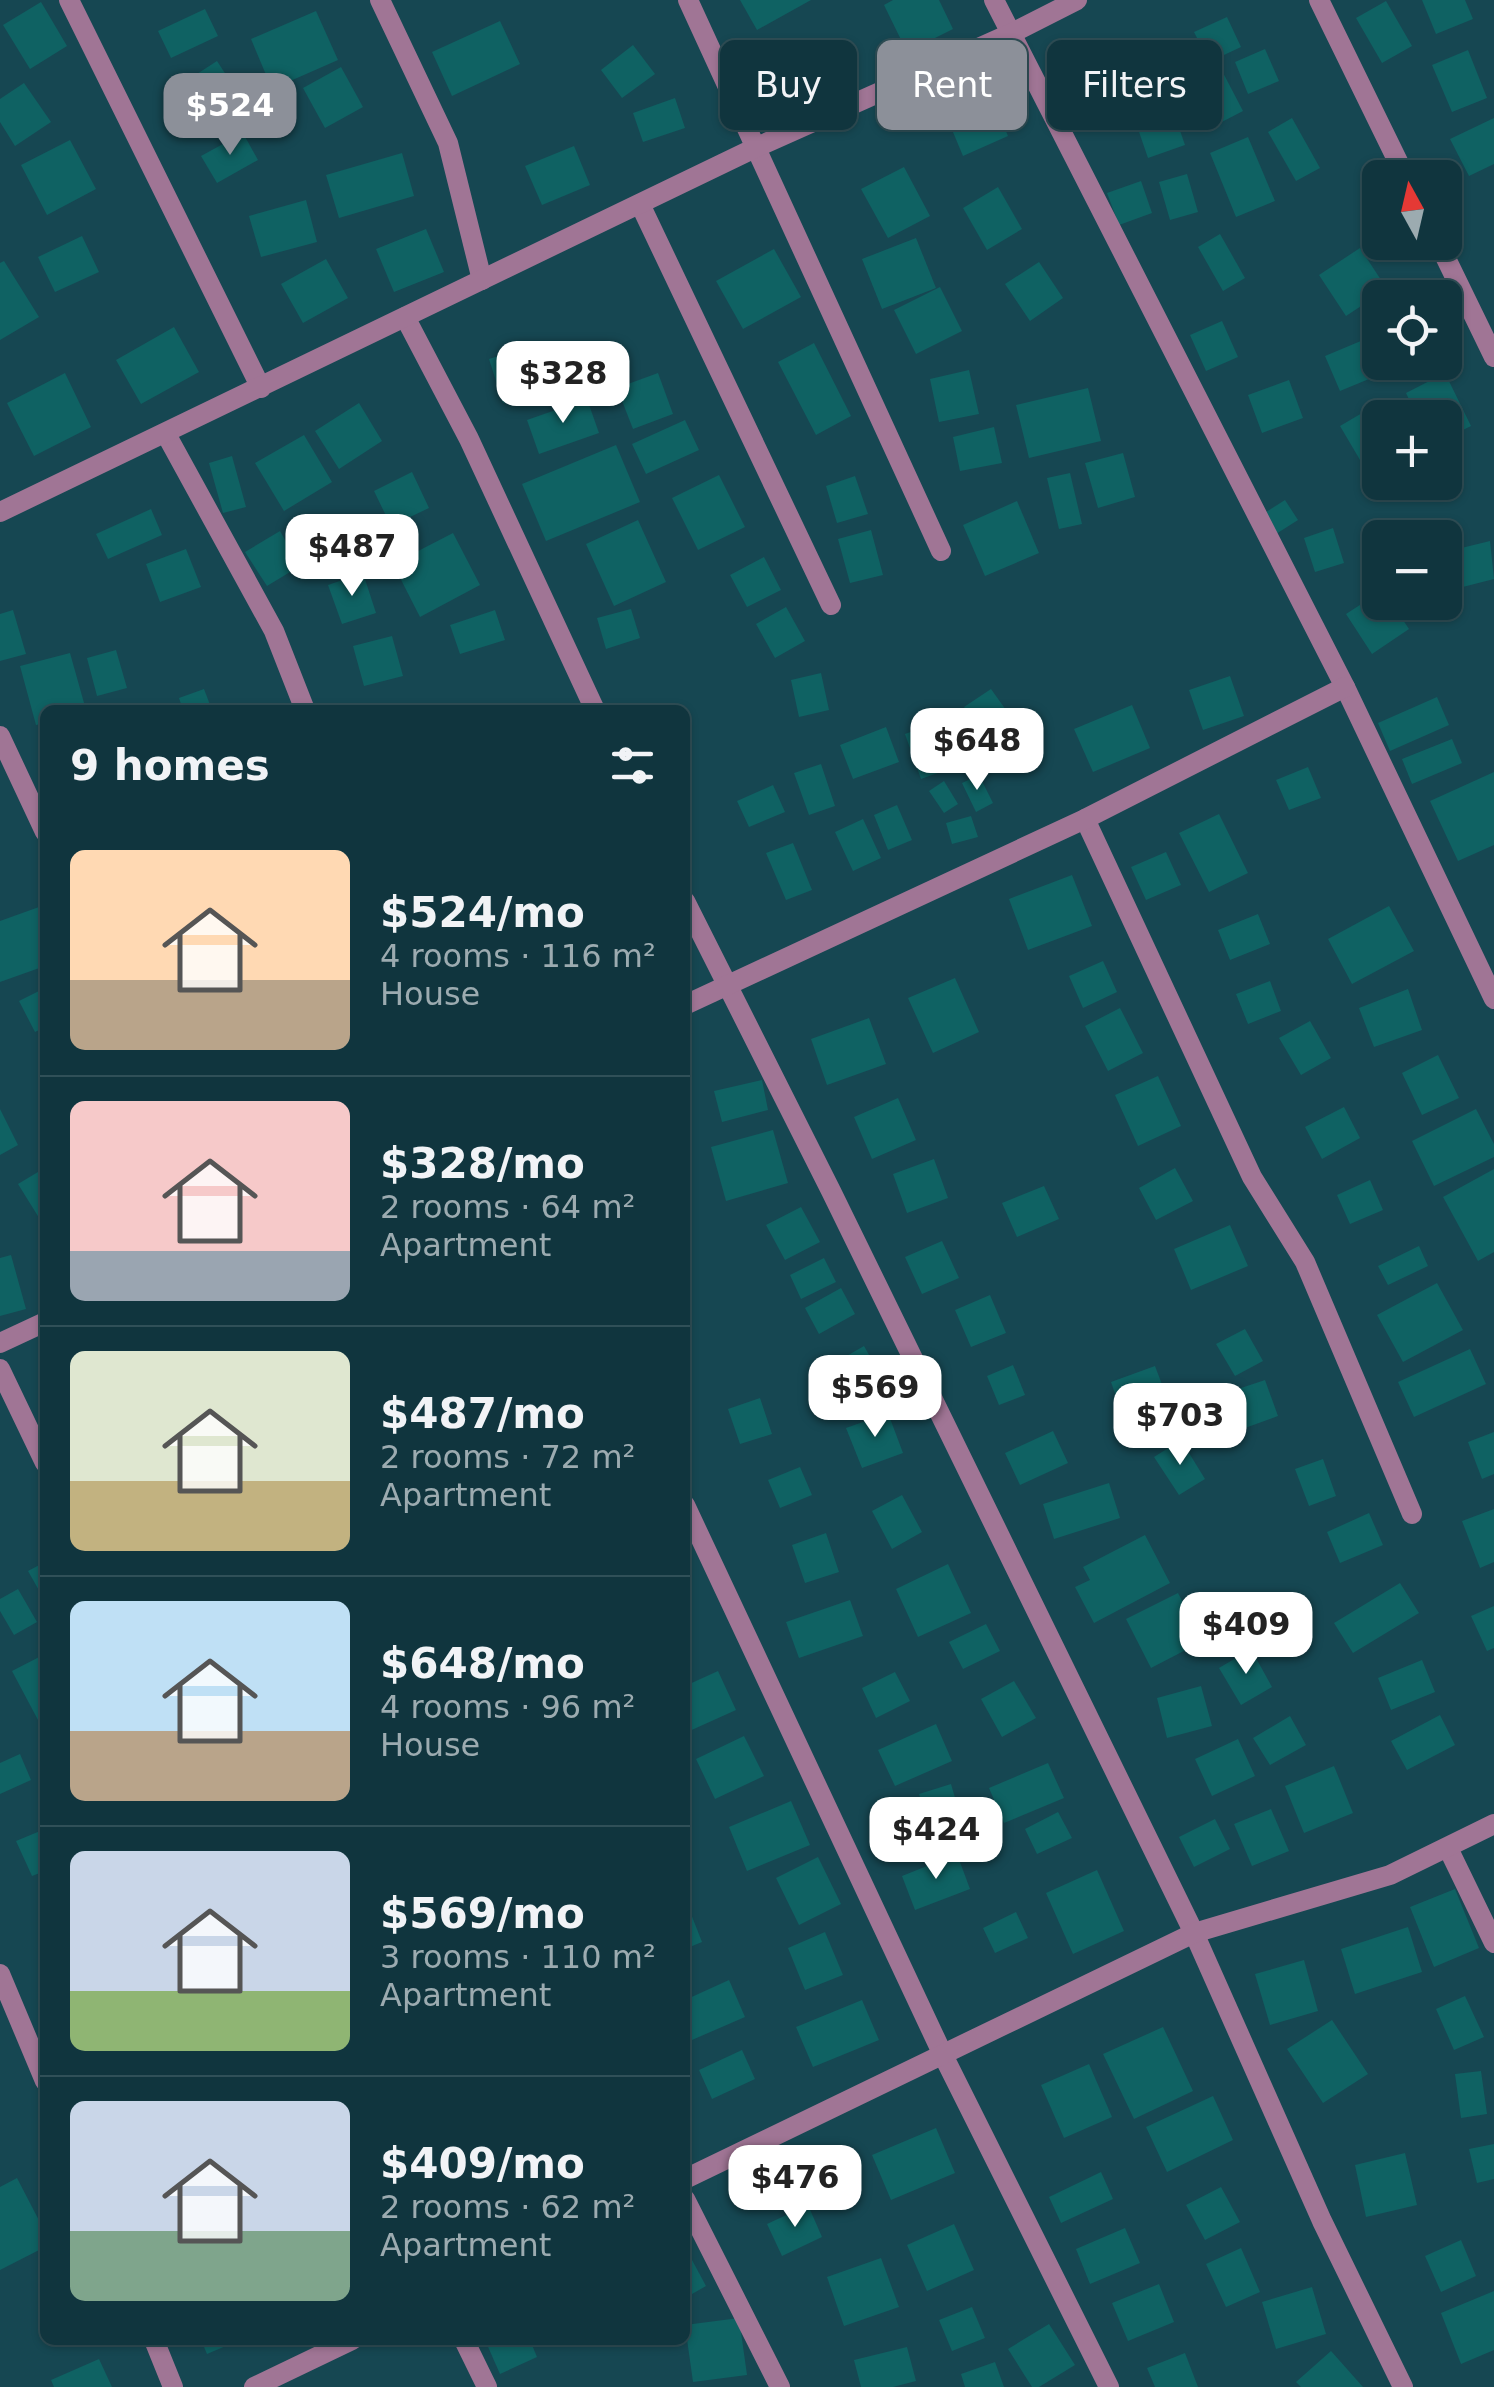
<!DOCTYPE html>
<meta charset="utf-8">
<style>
body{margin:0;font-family:"DejaVu Sans",sans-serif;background:#193d45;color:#f1f3f6;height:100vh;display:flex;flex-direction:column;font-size:38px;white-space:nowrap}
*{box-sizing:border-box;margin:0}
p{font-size:32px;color:#9cabb0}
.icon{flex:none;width:55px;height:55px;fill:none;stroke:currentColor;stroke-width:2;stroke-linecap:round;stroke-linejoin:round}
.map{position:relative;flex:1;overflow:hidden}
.sheet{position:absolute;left:40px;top:705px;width:650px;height:1640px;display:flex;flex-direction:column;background:#10353e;border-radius:15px;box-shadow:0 2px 8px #0004,0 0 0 2px #305058}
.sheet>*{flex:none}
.hud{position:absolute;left:720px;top:40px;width:622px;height:90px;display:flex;gap:20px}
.needle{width:65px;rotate:352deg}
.fabs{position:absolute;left:1362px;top:160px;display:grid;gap:20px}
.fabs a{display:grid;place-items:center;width:100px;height:100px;border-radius:15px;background:#10353e;box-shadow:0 2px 8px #0004,0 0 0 2px #305058;font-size:50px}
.price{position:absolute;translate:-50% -85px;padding:0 22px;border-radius:20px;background:#fff;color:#222;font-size:32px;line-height:65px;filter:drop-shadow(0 2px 5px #0008)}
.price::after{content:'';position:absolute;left:50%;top:60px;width:30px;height:22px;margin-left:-15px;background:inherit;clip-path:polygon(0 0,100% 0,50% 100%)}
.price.selected{background:#8c9099;color:#fff}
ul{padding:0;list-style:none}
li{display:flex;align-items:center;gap:30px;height:250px;padding:0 30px}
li+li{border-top:2px solid #305058}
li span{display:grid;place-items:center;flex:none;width:280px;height:200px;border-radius:15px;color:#555}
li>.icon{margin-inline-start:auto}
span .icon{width:120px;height:120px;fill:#fffc;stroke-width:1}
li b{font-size:42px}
h2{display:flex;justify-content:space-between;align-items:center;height:120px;padding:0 30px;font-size:42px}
.pill{padding:0 35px;border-radius:15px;background:#10353e;box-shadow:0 2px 8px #0004,0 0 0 2px #305058;font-size:35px;line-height:90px}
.pill.selected{background:#8c9099;color:#fff}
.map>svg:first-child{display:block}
</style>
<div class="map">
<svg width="1494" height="2387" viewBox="0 0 1494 2387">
<rect width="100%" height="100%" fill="#164752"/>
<g fill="#0f6263">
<path d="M740 0H811L757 30Z"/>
<path d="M893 0H939L953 29 907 52 884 5Z"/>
<path d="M1422 0H1465L1473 19 1436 34Z"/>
<path d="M1386 1 1412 46 1382 63 1356 18Z"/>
<path d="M41 2 67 46 30 69 3 25Z"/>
<path d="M205 9 218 36 171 58 158 31Z"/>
<path d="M316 11 338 60 272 89 251 39Z"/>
<path d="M1227 17 1241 47 1209 62 1194 32Z"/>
<path d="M500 21 520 64 452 96 432 52Z"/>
<path d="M822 38 849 92 798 116 771 63Z"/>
<path d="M633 45 655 74 622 98 601 70Z"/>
<path d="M1265 49 1279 81 1248 94 1235 62Z"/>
<path d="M1468 50 1487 98 1452 112 1432 65Z"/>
<path d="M1118 56 1137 91 1110 105 1091 70Z"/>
<path d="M217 61 247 107 210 131 180 85Z"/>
<path d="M341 67 363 107 325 128 303 88Z"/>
<path d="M1220 67 1243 111 1216 125 1192 81Z"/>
<path d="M24 83 51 122 15 146 0 122V99Z"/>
<path d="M990 94 1008 136 963 156 945 113Z"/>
<path d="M675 98 685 128 643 142 633 113Z"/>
<path d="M1175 116 1185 145 1148 158 1138 129Z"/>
<path d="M1292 118 1320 168 1296 181 1268 132Z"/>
<path d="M1494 118V164L1469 176 1450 139Z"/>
<path d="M243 133 258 160 217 183 201 156Z"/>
<path d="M1248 137 1275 201 1236 217 1210 153Z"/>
<path d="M70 140 96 189 47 215 21 165Z"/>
<path d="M574 146 590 185 542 205 525 166Z"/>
<path d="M402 153 414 196 339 218 326 175Z"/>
<path d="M904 167 930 216 888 238 861 189Z"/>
<path d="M1187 174 1198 212 1170 220 1159 182Z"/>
<path d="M1141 181 1152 213 1119 225 1107 193Z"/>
<path d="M998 187 1022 229 987 250 963 208Z"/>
<path d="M306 200 317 242 261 257 249 216Z"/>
<path d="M426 229 444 272 394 292 376 249Z"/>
<path d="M1220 234 1245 278 1223 291 1198 247Z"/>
<path d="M82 236 99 272 55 292 38 257Z"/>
<path d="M916 238 936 288 882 309 862 259Z"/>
<path d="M1360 248 1387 289 1346 316 1319 275Z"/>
<path d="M774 249 801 297 743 329 716 281Z"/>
<path d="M326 259 348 298 303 323 281 284Z"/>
<path d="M4 261 39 317 0 340V263Z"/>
<path d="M1039 262 1063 298 1030 321 1005 284Z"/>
<path d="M940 287 962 331 916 354 894 310Z"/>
<path d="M1222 321 1238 357 1206 371 1190 335Z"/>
<path d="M174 327 199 372 141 404 116 360Z"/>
<path d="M1380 333V362H1396L1398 367 1340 391 1325 356Z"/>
<path d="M539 343 552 388 503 403 489 359Z"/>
<path d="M814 343 851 416 816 435 778 362Z"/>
<path d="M969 370 979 414 939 422 930 379Z"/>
<path d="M65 373 91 427 34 456 7 403Z"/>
<path d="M658 373 673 414 633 429 617 388Z"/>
<path d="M1445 373 1471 426 1445 439V418H1418L1406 393Z"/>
<path d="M1289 380 1303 418 1262 433 1248 395Z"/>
<path d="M1088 388 1101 441 1029 458 1016 405Z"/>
<path d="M587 399 599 433 539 454 527 420Z"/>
<path d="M359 403 382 441 339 469 315 431Z"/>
<path d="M1374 406 1380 416V456L1363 465 1340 426Z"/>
<path d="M685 420 699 450 646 474 632 444Z"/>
<path d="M994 427 1002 463 960 471 953 437Z"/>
<path d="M304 435 332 482 284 511 255 463Z"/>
<path d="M616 445 640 502 546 541 522 484Z"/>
<path d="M1123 453 1135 497 1098 508 1085 463Z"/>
<path d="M232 456 246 507 223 513 209 463Z"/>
<path d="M412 472 429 508 391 526 374 491Z"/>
<path d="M1070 473 1082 524 1059 529 1047 478Z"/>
<path d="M719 475 745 527 698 550 672 498Z"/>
<path d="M855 476 868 514 837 523 826 486Z"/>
<path d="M1285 500 1298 520 1276 534 1263 514Z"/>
<path d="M1017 501 1039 553 985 576 963 525Z"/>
<path d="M151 509 162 535 108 559 96 534Z"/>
<path d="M638 520 666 582 614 606 586 544Z"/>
<path d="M1333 528 1344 563 1315 572 1304 538Z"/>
<path d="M871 530 883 575 850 583 838 539Z"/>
<path d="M280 531 300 566 267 586 245 552Z"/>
<path d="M453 533 480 585 420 617 393 564Z"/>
<path d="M1490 541 1494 579 1451 590 1445 552Z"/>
<path d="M186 549 201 587 160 602 146 564Z"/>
<path d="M764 557 781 590 747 607 730 575Z"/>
<path d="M363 573 376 613 342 624 328 585Z"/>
<path d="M1380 592V602H1391L1409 629 1372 654 1346 614Z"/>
<path d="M786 607 805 641 775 658 756 624Z"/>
<path d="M631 609 640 638 606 649 597 618Z"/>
<path d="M13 610 26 654 0 661V614Z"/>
<path d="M495 610 505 640 460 654 450 625Z"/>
<path d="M392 636 403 676 364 686 353 646Z"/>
<path d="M116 650 127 688 97 696 87 658Z"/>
<path d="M70 653 86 710H45V723L36 725 20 666Z"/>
<path d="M821 673 829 710 799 717 791 680Z"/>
<path d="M1230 676 1244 716 1203 730 1189 690Z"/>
<path d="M204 689 212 710H183L179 698Z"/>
<path d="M991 689 1006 710 979 728 964 707Z"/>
<path d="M1437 697 1449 725 1390 751 1378 723Z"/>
<path d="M1132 705 1150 748 1093 772 1074 729Z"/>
<path d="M930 725 946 770 921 779 905 734Z"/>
<path d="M886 727 899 762 853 779 840 745Z"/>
<path d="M1452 739 1462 763 1412 784 1402 759Z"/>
<path d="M821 764 835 806 809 815 794 773Z"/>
<path d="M1308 767 1321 798 1289 810 1276 780Z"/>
<path d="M1494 772V845L1458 861 1430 801Z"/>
<path d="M979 775 993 803 976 812 962 783Z"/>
<path d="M944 781 958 804 944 813 929 791Z"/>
<path d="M773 785 785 812 749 827 737 801Z"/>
<path d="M897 805 912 840 888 850 874 815Z"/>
<path d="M1219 814 1248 873 1209 892 1179 833Z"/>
<path d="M971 816 978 837 952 844 946 823Z"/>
<path d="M863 819 881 858 853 871 835 832Z"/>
<path d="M793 843 812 890 786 900 766 853Z"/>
<path d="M1166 852 1181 885 1146 900 1131 867Z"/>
<path d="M1072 875 1092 926 1028 950 1009 899Z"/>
<path d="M1389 906 1414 951 1352 984 1328 939Z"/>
<path d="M39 907 45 923V966L0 982V921Z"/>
<path d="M1258 914 1270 944 1230 960 1218 930Z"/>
<path d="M1103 961 1117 992 1083 1008 1069 976Z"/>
<path d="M955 978 979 1032 933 1053 908 998Z"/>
<path d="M1270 981 1281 1011 1248 1024 1236 994Z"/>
<path d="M45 988V1027L35 1032 19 1001Z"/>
<path d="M1408 989 1422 1030 1374 1047 1359 1008Z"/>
<path d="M1120 1008 1143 1053 1108 1071 1085 1026Z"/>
<path d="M869 1018 886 1064 827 1085 811 1039Z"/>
<path d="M1310 1021 1331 1058 1301 1075 1279 1038Z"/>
<path d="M1438 1055 1459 1098 1422 1115 1402 1073Z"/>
<path d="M1158 1076 1181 1126 1138 1146 1115 1095Z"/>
<path d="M762 1080 768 1110 722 1122 714 1091Z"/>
<path d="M898 1098 916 1140 872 1159 854 1117Z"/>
<path d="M1344 1107 1360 1138 1322 1159 1305 1127Z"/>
<path d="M0 1109 18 1145 0 1155Z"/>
<path d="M1476 1109 1494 1144V1157L1434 1186 1412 1141Z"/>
<path d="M773 1130 788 1183 726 1201 711 1147Z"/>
<path d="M934 1159 948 1198 907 1213 893 1174Z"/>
<path d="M1175 1168 1193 1201 1156 1220 1139 1188Z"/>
<path d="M43 1169 45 1219 41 1221 18 1184Z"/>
<path d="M1494 1169V1252L1478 1261 1443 1197Z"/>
<path d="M1370 1180 1383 1210 1350 1224 1337 1195Z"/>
<path d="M1044 1186 1059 1219 1017 1237 1002 1203Z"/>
<path d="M801 1207 820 1242 785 1260 766 1225Z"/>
<path d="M1230 1225 1248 1266 1191 1290 1174 1249Z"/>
<path d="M942 1241 959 1278 922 1294 905 1257Z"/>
<path d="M1419 1246 1428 1266 1388 1285 1378 1266Z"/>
<path d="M11 1255 26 1309 0 1316V1258Z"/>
<path d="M824 1258 836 1282 801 1299 790 1275Z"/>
<path d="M1437 1283 1463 1330 1403 1362 1377 1315Z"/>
<path d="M841 1288 855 1314 819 1334 805 1308Z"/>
<path d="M990 1295 1006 1333 971 1347 955 1310Z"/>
<path d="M1245 1329 1263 1361 1235 1376 1216 1344Z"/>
<path d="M864 1346 886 1385 859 1399 838 1361Z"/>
<path d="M1470 1349 1486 1384 1414 1417 1398 1382Z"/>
<path d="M1013 1365 1025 1395 999 1405 987 1376Z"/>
<path d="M1155 1366 1166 1395 1121 1411 1111 1382Z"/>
<path d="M1265 1380 1278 1416 1245 1428 1232 1391Z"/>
<path d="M760 1398 772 1434 740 1444 728 1409Z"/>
<path d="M888 1413 903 1453 862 1468 846 1428Z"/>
<path d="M1053 1431 1068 1463 1020 1485 1005 1453Z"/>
<path d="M1494 1432V1474L1482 1479 1468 1442Z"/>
<path d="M1181 1440 1205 1479 1179 1495 1154 1457Z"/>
<path d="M1323 1459 1336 1496 1309 1506 1295 1469Z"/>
<path d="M800 1467 812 1495 780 1508 768 1480Z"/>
<path d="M1109 1483 1120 1518 1054 1539 1043 1504Z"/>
<path d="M902 1495 922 1532 892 1549 872 1511Z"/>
<path d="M1494 1509V1562L1480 1568 1462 1521Z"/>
<path d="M1369 1513 1383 1545 1340 1563 1327 1532Z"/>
<path d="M826 1533 839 1572 805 1583 792 1545Z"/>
<path d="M1145 1535 1170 1583 1094 1623 1075 1587 1090 1580 1083 1567Z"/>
<path d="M45 1562V1601L28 1571Z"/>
<path d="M948 1564 971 1613 918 1637 896 1589Z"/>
<path d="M1400 1583 1419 1613 1353 1653 1334 1623Z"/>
<path d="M18 1589 37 1622 14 1635 0 1611V1599Z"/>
<path d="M1178 1593 1203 1641 1151 1668 1126 1619Z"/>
<path d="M850 1600 863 1636 799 1658 786 1622Z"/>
<path d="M1494 1606V1648L1487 1651 1471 1616Z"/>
<path d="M986 1624 1000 1651 963 1669 949 1642Z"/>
<path d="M1251 1649 1272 1687 1241 1705 1219 1668Z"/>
<path d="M45 1654V1717L38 1720 12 1671Z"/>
<path d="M1422 1660 1435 1692 1391 1710 1378 1678Z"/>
<path d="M718 1671 736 1710 685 1733V1686Z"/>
<path d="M895 1672 910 1701 876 1718 862 1688Z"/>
<path d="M1014 1681 1036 1718 1002 1737 981 1699Z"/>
<path d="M1201 1686 1212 1726 1167 1738 1157 1698Z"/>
<path d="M1440 1715 1455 1745 1407 1770 1391 1741Z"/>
<path d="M1290 1716 1306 1745 1270 1765 1253 1738Z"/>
<path d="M936 1724 952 1761 895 1786 878 1750Z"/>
<path d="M744 1736 764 1776 715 1799 696 1759Z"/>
<path d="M1238 1739 1255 1776 1212 1796 1195 1759Z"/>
<path d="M20 1754 31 1780 0 1794V1763Z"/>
<path d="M1048 1763 1064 1798 1004 1823 989 1788Z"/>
<path d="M1334 1766 1353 1813 1304 1833 1285 1786Z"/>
<path d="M951 1784 963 1825 932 1835 919 1794Z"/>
<path d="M791 1801 810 1845 747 1871 729 1827Z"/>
<path d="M1271 1809 1289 1851 1252 1866 1234 1824Z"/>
<path d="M1058 1812 1072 1838 1037 1854 1025 1829Z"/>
<path d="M1215 1819 1230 1849 1194 1867 1179 1837Z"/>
<path d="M45 1829V1871L32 1876 16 1841Z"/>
<path d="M957 1854 970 1889 915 1910 902 1876Z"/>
<path d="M818 1857 841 1904 799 1925 776 1878Z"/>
<path d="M1097 1870 1124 1931 1073 1954 1046 1893Z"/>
<path d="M1455 1889 1479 1948 1434 1967 1410 1907Z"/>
<path d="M1016 1912 1028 1938 995 1953 983 1928Z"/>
<path d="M691 1914 702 1942 685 1949V1916Z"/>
<path d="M1408 1927 1422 1972 1355 1994 1341 1949Z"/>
<path d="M825 1932 843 1975 805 1990 788 1948Z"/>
<path d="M1304 1960 1318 2011 1270 2025 1255 1974Z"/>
<path d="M729 1980 745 2017 685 2043V2000Z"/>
<path d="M1465 1996 1484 2037 1454 2050 1436 2009Z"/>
<path d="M862 2000 879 2040 813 2067 796 2027Z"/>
<path d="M1332 2020 1368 2074 1323 2103 1287 2049Z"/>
<path d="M1163 2027 1193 2091 1134 2119 1103 2054Z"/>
<path d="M742 2050 755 2079 712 2099 699 2070Z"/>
<path d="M1089 2064 1112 2117 1064 2138 1041 2085Z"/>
<path d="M1481 2071 1487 2114 1461 2118 1455 2074Z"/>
<path d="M1213 2096 1233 2140 1167 2172 1146 2127Z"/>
<path d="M936 2128 955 2173 891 2200 872 2155Z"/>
<path d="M1494 2144V2179L1477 2183 1469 2149Z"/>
<path d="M1405 2153 1417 2205 1366 2217 1355 2165Z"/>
<path d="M1101 2172 1113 2199 1061 2223 1049 2197Z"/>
<path d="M17 2178 45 2232V2247L0 2270V2187Z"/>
<path d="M1221 2187 1240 2222 1205 2240 1186 2205Z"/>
<path d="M808 2205 822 2237 782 2256 767 2224Z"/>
<path d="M954 2224 974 2270 927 2291 907 2245Z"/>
<path d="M1125 2228 1140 2263 1090 2284 1076 2249Z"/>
<path d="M1461 2240 1476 2276 1441 2292 1425 2256Z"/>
<path d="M685 2247 706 2286 685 2298Z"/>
<path d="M1241 2248 1260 2292 1226 2307 1206 2264Z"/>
<path d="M881 2258 899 2307 844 2326 827 2277Z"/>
<path d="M1159 2284 1174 2322 1128 2341 1112 2303Z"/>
<path d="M1312 2287 1326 2334 1276 2349 1262 2302Z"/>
<path d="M1494 2291V2350L1461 2364 1441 2313Z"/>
<path d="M972 2307 985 2338 952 2351 939 2320Z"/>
<path d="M739 2318 747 2375 693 2382 685 2325Z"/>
<path d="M1049 2324 1075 2365 1039 2387H1032L1008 2349Z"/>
<path d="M201 2340H240L207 2354Z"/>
<path d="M485 2340H530L537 2357 500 2374Z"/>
<path d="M907 2347 916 2381 893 2387H861L854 2360Z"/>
<path d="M1331 2351 1363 2387H1301L1296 2382Z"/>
<path d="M1185 2353 1198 2387H1155L1147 2368Z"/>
<path d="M99 2359 112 2387H54L51 2380Z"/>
<path d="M995 2362 1004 2387H965L961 2374Z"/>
</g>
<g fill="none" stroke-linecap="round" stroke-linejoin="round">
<g stroke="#a07595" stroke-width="20">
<path d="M69 0 261 388"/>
<path d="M380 0 448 143 482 280"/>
<path d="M688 0 941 551"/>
<path d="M994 0 1345 687 1494 999"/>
<path d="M1319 0 1406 178"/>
<path d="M640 204 831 605"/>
<path d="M1438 242 1494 357"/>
<path d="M405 317 469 439 595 710"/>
<path d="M166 434 274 631 305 710"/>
<path d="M0 512 757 147 1010 34 1077 0"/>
<path d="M0 736 45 832"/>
<path d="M1085 819 1252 1177 1305 1262 1412 1514"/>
<path d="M685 901 831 1191 1194 1933 1322 2221 1403 2387"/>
<path d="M685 1005 1085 819 1345 687"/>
<path d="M0 1343 45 1322"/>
<path d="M0 1369 45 1463"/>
<path d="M685 1505 943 2055 1109 2387"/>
<path d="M1448 1848 1494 1943"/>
<path d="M0 1974 45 2081"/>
<path d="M685 2179 1194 1933 1390 1875 1494 1824"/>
<path d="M685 2199 780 2387"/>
<path d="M154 2340 173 2387"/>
<path d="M464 2340 487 2387"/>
<path d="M254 2387 352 2340"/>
</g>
</g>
</svg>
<div class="fabs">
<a><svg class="needle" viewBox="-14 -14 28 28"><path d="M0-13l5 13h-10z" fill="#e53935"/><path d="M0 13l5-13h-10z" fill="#9cabb0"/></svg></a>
<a><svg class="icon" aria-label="locate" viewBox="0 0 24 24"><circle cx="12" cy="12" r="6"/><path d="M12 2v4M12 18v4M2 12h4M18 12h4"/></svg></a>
<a>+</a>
<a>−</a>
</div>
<b class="price selected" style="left:230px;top:158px">$524</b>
<b class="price" style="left:563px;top:426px">$328</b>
<b class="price" style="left:352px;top:599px">$487</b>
<b class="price" style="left:977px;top:793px">$648</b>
<b class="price" style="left:875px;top:1440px">$569</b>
<b class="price" style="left:1180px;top:1468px">$703</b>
<b class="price" style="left:1246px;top:1677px">$409</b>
<b class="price" style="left:936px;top:1882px">$424</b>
<b class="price" style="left:795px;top:2230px">$476</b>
<div class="hud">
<a class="pill">Buy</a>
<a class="pill selected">Rent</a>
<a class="pill">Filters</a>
</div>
<section class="sheet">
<h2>9 homes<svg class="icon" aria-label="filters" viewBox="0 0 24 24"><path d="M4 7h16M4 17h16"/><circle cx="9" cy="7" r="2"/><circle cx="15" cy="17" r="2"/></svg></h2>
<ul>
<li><span style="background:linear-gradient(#ffd9b3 65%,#b9a48a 0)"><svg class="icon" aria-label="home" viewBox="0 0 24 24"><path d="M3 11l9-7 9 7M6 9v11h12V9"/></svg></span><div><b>$524/mo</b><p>4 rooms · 116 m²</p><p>House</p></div></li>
<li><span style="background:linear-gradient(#f6c9c9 75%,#9aa5b1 0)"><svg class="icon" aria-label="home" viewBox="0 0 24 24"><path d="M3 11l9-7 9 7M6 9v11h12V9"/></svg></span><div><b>$328/mo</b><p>2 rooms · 64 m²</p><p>Apartment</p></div></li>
<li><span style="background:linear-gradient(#dfe7d0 65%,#c2b280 0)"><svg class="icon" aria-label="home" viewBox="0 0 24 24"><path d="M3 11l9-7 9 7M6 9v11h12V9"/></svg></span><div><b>$487/mo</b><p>2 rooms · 72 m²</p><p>Apartment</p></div></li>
<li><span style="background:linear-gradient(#bfe0f5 65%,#b9a48a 0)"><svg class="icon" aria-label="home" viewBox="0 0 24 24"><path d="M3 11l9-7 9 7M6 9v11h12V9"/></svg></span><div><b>$648/mo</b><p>4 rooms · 96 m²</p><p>House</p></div></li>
<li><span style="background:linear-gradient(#c9d6e8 70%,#8fb573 0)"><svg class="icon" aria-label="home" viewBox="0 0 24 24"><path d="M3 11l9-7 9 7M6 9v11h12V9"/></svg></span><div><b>$569/mo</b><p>3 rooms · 110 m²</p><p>Apartment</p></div></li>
<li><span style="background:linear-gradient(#c9d6e8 65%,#7fa58c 0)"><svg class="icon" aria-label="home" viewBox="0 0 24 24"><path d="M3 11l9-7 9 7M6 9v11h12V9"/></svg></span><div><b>$409/mo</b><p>2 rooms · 62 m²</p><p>Apartment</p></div></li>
</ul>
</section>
</div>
